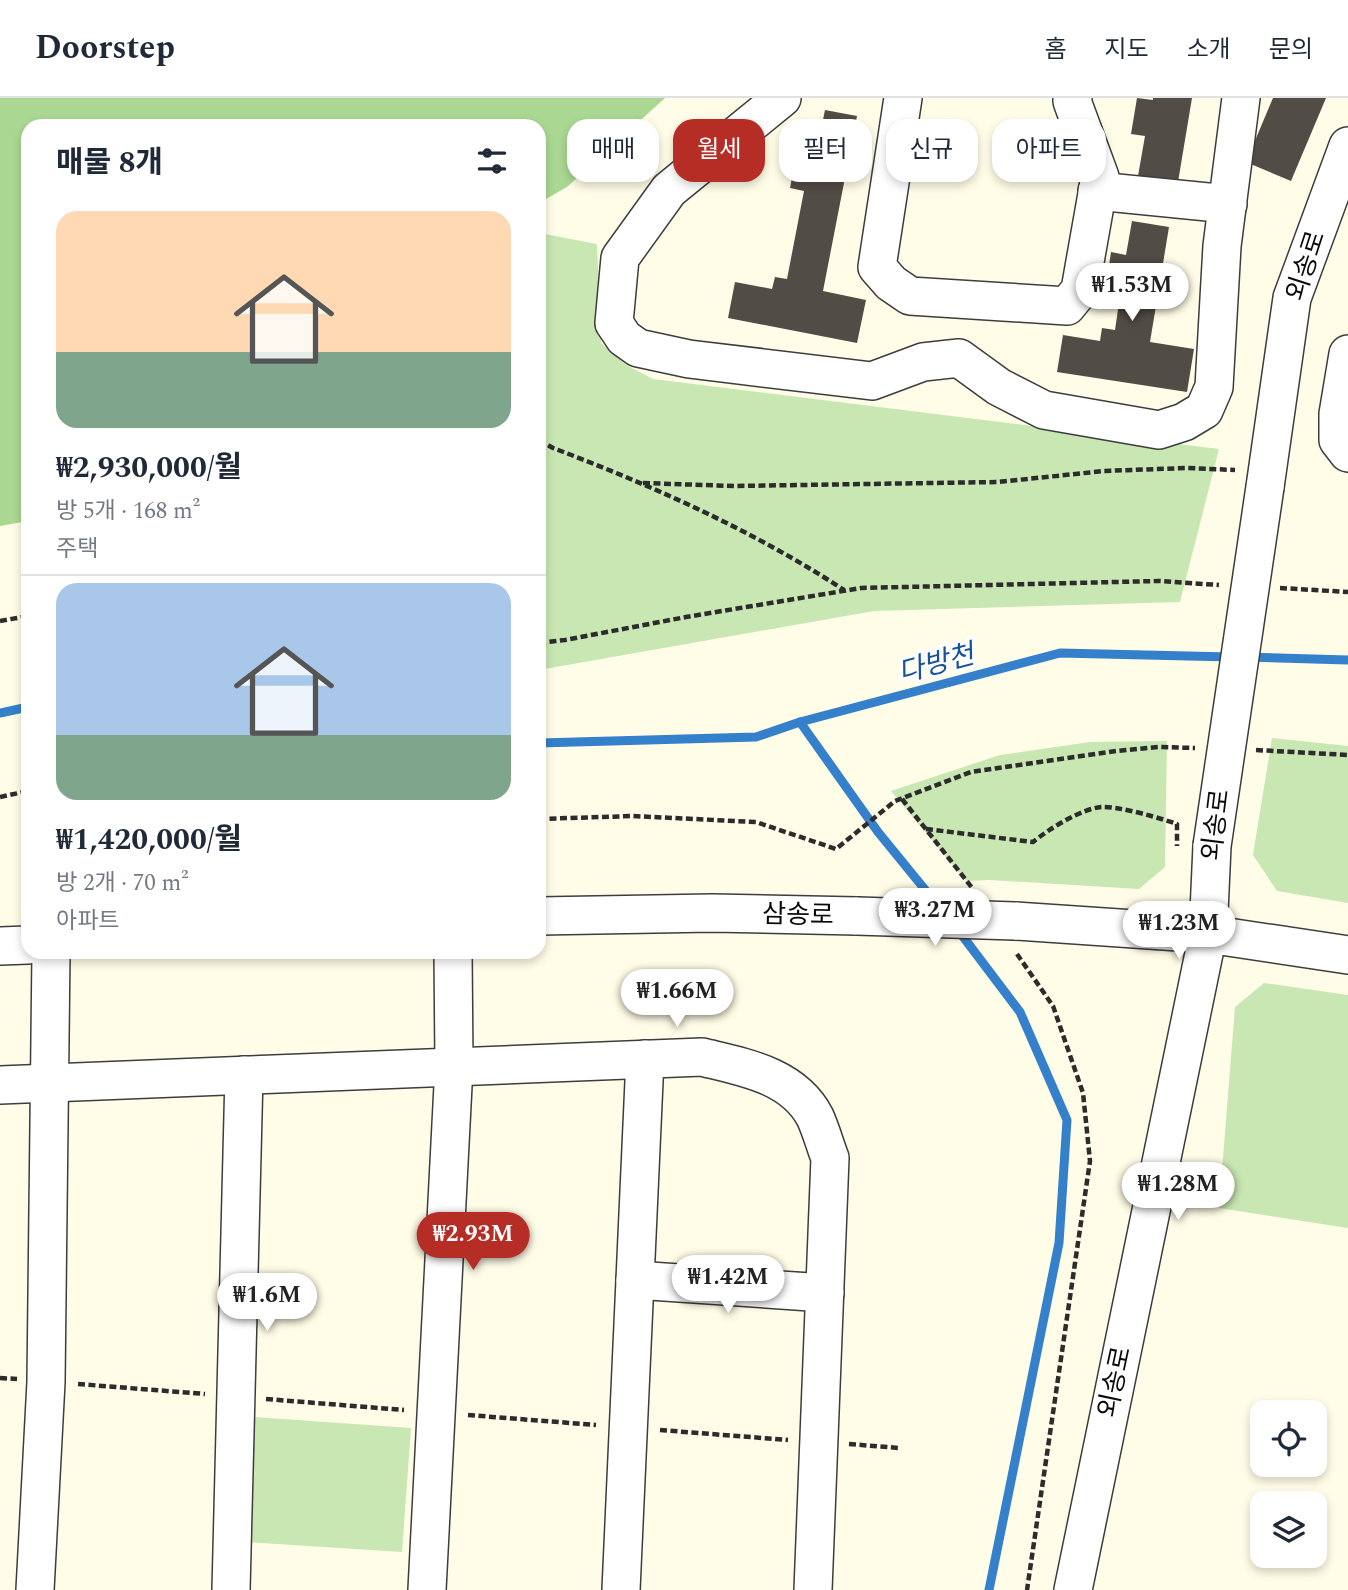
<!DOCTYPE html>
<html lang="ko">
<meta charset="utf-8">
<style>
body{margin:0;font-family:Spectral,"Noto Sans KR",serif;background:#f6f6f7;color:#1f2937;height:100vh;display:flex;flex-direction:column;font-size:26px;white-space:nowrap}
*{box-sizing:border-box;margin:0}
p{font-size:23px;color:#747a83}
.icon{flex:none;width:38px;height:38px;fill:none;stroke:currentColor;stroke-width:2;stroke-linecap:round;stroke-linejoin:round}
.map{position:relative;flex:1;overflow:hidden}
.panel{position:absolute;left:21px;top:21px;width:525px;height:840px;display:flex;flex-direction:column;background:#fff;border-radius:21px;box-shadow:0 4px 10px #0003}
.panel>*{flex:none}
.hud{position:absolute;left:567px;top:21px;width:665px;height:63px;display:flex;gap:14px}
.controls{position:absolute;left:1250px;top:1302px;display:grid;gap:14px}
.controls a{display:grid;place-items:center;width:77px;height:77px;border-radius:14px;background:#fff;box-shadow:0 4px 10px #0003;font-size:35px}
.price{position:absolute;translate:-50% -60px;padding:0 16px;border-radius:24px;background:#fff;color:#222;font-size:23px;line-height:46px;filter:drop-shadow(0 2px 4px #0008)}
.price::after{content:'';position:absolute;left:50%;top:42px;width:21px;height:16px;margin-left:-10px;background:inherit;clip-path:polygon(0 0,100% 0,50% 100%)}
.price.active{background:#b62d25;color:#fff}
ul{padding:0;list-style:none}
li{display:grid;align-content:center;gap:14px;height:371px;padding:0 35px}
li+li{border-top:2px solid #e0e1e3}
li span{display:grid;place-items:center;height:217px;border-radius:21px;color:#555}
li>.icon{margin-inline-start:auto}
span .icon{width:126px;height:126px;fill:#fffc;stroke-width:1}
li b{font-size:30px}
h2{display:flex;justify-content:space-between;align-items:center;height:84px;padding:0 35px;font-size:30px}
.pill{padding:0 24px;border-radius:21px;background:#fff;box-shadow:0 4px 10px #0003;font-size:24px;line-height:63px}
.pill.active{background:#b62d25;color:#fff}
header{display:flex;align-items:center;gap:42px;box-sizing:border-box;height:98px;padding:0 35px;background:#fff;border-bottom:2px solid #e0e1e3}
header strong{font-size:33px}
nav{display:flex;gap:38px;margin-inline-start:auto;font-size:24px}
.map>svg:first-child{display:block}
</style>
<header>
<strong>Doorstep</strong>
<nav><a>홈</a><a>지도</a><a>소개</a><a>문의</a></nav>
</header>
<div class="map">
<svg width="1348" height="1492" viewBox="0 0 1348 1492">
<rect width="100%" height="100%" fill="#fffce7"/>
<g fill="#c8e7b2">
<path d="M545 136 597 146 601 245 626 267 653 281 1219 351 1180 504 874 513 539 572V140Z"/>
<path d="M1272 640 1348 648V805L1277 793 1253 757Z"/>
<path d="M1167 643 1165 769 1139 791 989 782 966 783 891 693 1000 657 1090 644Z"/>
<path d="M1264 885 1348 897V1130L1219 1110 1235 909Z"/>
<path d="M254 1319 411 1330 402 1454 245 1444Z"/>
</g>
<path fill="#aad892" d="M0 0H665L567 89 539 105V28H28V423L0 428Z"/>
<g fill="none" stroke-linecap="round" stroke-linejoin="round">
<g stroke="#3580cb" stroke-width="9">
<path d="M1248 559 1348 562"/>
<path d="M0 615 28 609"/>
<path d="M800 624 878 734 940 810"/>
<path d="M539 645 756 639 800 624 1060 555 1231 559"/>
<path d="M958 832 1020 914 1067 1022 1059 1145 989 1492"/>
</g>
</g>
<g fill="#524c46">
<path d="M1137 0 1153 2V0H1192L1178 84 1138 78 1145 38 1131 36Z"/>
<path d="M1273 0H1326L1291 83 1246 64Z"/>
<path d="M825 12 857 18 823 193 866 202 857 245 728 220 735 184 772 191 775 179 787 181 804 93 790 90 798 48 817 51Z"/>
<path d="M1132 123 1169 129 1150 244 1194 251 1187 294 1057 274 1063 237 1100 243 1102 230 1115 232 1120 198 1105 195 1111 154 1126 157Z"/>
</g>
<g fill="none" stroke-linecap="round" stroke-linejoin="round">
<g stroke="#3d3d3d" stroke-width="40">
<g id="minor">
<path d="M782 0 669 92 620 160 614 225 624 240 638 250 689 261 872 283 923 264 959 260 999 289 1044 312 1159 332 1184 324 1204 312 1214 289 1222 148 1241 0"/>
<path d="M903 0 877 169 891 185 910 198 1067 208 1080 192 1100 79 1072 3 1073 0"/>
<path d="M1097 93 1228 106"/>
<path d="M1348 256 1338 316V342L1348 355"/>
<path d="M1265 389 1292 200 1348 48"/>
<path d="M539 818 712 815 857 818"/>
<path d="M1015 823 1208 836 1348 857"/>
<path d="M0 848 28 847"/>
<path d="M0 987 702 959C743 969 793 977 815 1019 821 1032 825 1047 830 1060L813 1492"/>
<path d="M635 1182 825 1195"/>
<path d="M35 1492 46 1284 51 854"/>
<path d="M231 1492 244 977"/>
<path d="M427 1492 454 968 453 854"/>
<path d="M621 1492 645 961"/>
<path d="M1073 1492 1208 836 1212 748"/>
</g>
</g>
<g stroke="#2c2c2c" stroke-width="4.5" stroke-dasharray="7 3.5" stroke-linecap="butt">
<path d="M539 342 553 350C653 388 754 433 844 492"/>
<path d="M643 385 734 388 998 384 1104 373 1187 370 1235 372"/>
<path d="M1280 490 1348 494"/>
<path d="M0 523 28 518"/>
<path d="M539 545 565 542 686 519 861 490 1159 483 1219 487"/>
<path d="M1256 652 1348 657"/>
<path d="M0 699 28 693"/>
<path d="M902 701 973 791"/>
<path d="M539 721 632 718 756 724 836 751 895 703 971 674 1116 653 1159 649 1195 650"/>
<path d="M926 731 1033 744C1049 731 1081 711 1101 709 1119 708 1160 720 1177 726V748"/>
<path d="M1017 856 1053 908 1083 995 1090 1063 1027 1492"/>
<path d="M0 1280 17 1281"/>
<path d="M78 1286 205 1296"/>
<path d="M266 1301 404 1312"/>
<path d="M468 1317 596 1327"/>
<path d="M660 1332 788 1342"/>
<path d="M849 1346 899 1350"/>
</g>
<use href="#minor" stroke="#fff" stroke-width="37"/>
<g stroke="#3d3d3d" stroke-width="40" stroke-linecap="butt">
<g id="minor-bridge">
<path d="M1212 748 1265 389"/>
<path d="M857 818 1015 823"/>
</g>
</g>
<use href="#minor-bridge" stroke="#fff" stroke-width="37"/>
</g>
<g text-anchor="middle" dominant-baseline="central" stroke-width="7" stroke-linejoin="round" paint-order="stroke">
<g font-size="26" fill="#0a0a0a" stroke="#fff">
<text transform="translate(1306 168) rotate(-72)">외송로</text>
<text transform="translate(1216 727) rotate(-83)">외송로</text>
<text transform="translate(798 817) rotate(1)">삼송로</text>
<text transform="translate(1115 1284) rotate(-78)">외송로</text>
</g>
<g font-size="28" font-style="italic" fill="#175298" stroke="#fff">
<text transform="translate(936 566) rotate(-15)">다방천</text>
</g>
</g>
</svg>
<div class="controls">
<a><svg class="icon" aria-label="locate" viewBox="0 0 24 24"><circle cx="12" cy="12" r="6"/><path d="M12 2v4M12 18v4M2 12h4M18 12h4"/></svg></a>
<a><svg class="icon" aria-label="layers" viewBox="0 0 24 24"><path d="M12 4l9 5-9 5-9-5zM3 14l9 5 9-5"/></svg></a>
</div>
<b class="price" style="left:1132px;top:225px">₩1.53M</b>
<b class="price" style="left:935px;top:850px">₩3.27M</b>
<b class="price" style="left:1179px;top:863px">₩1.23M</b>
<b class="price" style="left:677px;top:931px">₩1.66M</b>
<b class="price" style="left:1178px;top:1124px">₩1.28M</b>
<b class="price active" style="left:473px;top:1174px">₩2.93M</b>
<b class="price" style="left:728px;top:1217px">₩1.42M</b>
<b class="price" style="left:267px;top:1235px">₩1.6M</b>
<div class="hud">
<a class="pill">매매</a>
<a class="pill active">월세</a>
<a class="pill">필터</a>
<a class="pill">신규</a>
<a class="pill">아파트</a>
</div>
<section class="panel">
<h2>매물 8개<svg class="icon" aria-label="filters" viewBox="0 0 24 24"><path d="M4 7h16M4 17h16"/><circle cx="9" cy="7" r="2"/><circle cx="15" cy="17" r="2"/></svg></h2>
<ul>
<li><span style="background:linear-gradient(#ffd9b3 65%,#7fa58c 0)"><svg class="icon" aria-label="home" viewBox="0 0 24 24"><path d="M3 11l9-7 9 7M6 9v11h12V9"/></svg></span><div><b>₩2,930,000/월</b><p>방 5개 · 168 m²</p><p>주택</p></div></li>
<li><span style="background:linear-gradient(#a9c7e8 70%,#7fa58c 0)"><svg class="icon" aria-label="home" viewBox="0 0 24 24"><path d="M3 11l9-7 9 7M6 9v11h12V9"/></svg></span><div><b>₩1,420,000/월</b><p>방 2개 · 70 m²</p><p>아파트</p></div></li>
</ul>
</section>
</div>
